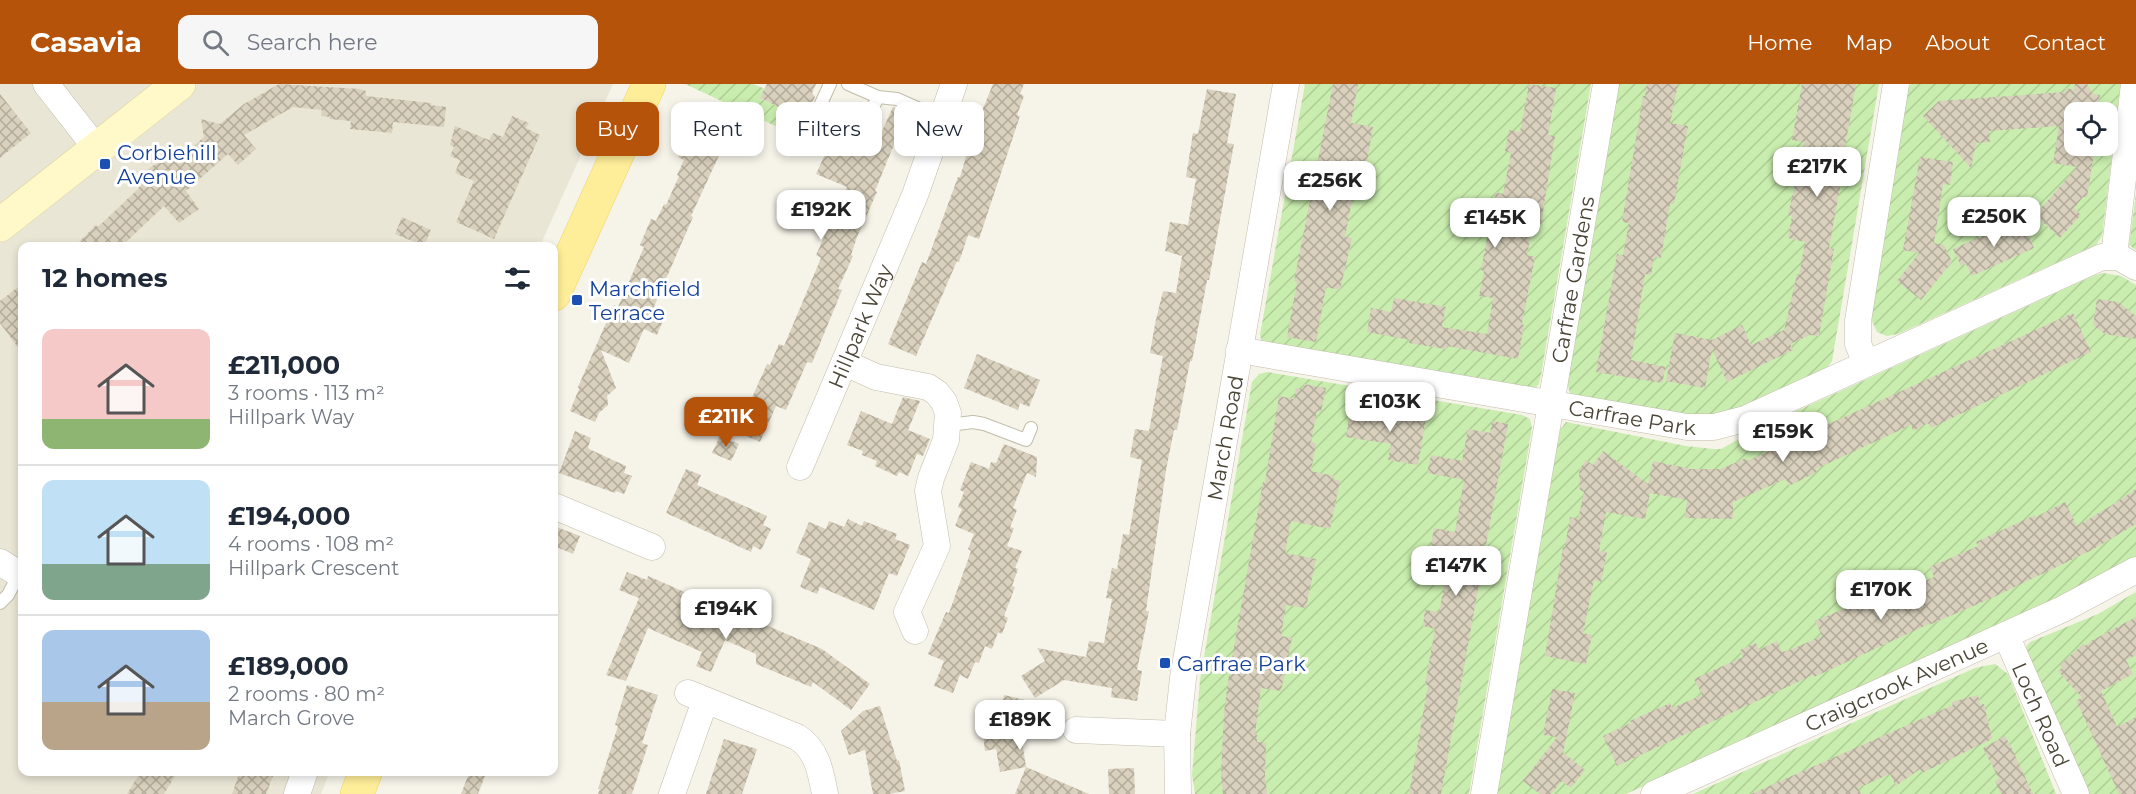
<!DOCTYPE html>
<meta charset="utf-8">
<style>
body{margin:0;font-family:Montserrat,sans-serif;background:#f6f6f7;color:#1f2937;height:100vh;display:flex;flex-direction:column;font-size:22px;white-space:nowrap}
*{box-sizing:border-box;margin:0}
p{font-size:20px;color:#747a83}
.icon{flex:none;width:33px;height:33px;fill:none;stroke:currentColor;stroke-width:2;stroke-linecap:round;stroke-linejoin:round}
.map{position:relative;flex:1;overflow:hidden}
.sheet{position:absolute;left:18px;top:158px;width:540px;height:534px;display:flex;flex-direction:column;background:#fff;border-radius:12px;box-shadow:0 3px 9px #0003}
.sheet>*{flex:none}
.hud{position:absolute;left:576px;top:18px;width:570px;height:54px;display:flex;gap:12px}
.tools{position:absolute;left:2064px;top:18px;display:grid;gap:12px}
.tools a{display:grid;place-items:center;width:54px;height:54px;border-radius:12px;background:#fff;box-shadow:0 3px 9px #0003;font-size:30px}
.price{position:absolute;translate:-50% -51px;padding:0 14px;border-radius:12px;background:#fff;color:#222;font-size:20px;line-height:39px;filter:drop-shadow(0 2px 3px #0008)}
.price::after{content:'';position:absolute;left:50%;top:36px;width:18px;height:14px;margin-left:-9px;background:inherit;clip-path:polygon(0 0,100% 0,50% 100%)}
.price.on{background:#b45309;color:#fff}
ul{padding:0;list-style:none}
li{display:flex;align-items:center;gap:18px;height:150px;padding:0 24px}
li+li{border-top:2px solid #e0e1e3}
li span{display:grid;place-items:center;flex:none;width:168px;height:120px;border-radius:12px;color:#555}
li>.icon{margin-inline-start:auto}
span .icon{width:72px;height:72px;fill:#fffc;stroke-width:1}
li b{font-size:26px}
h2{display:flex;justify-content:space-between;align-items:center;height:72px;padding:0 24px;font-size:26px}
.tag{padding:0 21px;border-radius:12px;background:#fff;box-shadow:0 3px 9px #0003;font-size:21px;line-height:54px}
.tag.on{background:#b45309;color:#fff}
header{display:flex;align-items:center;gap:36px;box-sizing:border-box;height:84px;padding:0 30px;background:#b45309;color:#fff}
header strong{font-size:28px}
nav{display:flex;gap:33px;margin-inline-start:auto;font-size:21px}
.search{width:420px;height:54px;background:#f6f6f7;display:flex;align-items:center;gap:15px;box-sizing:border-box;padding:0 21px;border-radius:12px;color:#747a83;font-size:22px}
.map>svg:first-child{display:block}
</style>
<header>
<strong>Casavia</strong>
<div class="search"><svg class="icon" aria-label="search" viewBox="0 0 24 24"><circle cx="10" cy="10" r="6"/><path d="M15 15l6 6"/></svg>Search here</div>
<nav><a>Home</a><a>Map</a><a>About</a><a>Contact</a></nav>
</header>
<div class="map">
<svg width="2136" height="710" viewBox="0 0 2136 710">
<defs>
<pattern id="garden-furrows" width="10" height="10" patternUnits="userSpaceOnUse" patternTransform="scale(1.5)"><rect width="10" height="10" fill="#c9edae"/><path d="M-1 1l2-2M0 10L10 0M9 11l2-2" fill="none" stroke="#aecd96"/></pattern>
<pattern id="building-cross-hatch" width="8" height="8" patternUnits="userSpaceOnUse" patternTransform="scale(1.5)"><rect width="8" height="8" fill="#d9d1bd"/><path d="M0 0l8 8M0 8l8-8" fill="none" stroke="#b2ab9a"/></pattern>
</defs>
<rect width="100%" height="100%" fill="#f6f3e9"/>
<path fill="#eae6d6" d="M0 0H613L540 162H22V687H330L321 710H0Z"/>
<g fill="url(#garden-furrows)" fill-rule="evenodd">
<path d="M685 0H753L765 5 761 15 783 24 781 29 801 38 795 51Z"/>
<path d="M1305 0H1591L1541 291 1539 300 1533 306 1262 259 1260 251Z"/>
<path d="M1619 0H1879L1832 277 1827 284 1714 336 1575 312 1570 310 1567 297Z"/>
<path d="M1911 0H2121L2102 152 2096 161 1898 250 1887 252 1877 248 1871 235 1906 6ZM2074 28H2108V62H2074Z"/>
<path d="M2136 110V166L2129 161Z"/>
<path d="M2103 189 2121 192 2136 201V473L2090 501 2044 523 1626 710H1497L1560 346 1566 338 1686 362 1713 365H1721L1755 346 2093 192Z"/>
<path d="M1267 288 1522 331 1530 335 1532 344 1469 710H1195L1192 691 1200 596 1252 298 1259 290Z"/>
<path d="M2136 508V710H2088L2025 564 2030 558 2098 530Z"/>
<path d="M1995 580 2008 590 2056 710H1693L1975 584Z"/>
</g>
<g fill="url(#building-cross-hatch)">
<path d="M279 0 360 5 366 7V12L431 19V21L446 23 444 43 393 38 392 49 350 45 351 37 329 35 330 33 321 32 322 26 293 23 244 51 256 65 238 81 228 70 186 107 199 125 179 139 164 122 122 162H75L96 141 98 143 139 104 136 100 139 97 136 93 166 73 179 75 204 53 201 35 220 40 244 20Z"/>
<path d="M767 0H816L812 9 815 13 806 32 807 39 811 43 819 41 830 20 854 31 847 45 852 47 853 54 857 58 864 57 867 54 877 58 893 23 907 29 875 107 877 108 857 153 851 171 853 172 838 205 842 206 812 279 807 278 786 326 776 322 760 358 733 346 746 317 750 318 767 280 770 281 779 260 784 262 821 174 816 171 847 103 816 90 827 66 795 51 801 38 781 28 783 25 760 14Z"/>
<path d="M993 0H1024L1020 10 1024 12 1017 31 1020 32 979 155 968 151 959 178 957 177 916 272 888 260 922 178 926 180 958 93H960L973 49Z"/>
<path d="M1333 0H1358L1351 39 1373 43 1364 93H1366L1362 113 1353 111 1345 153 1352 154 1340 206 1326 203 1316 258 1287 253 1297 198 1294 197Z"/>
<path d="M1529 0 1556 4 1548 51 1555 52 1541 140 1533 139 1527 171 1535 173 1522 240 1524 241 1518 275 1447 262V265L1439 264 1409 259 1410 256 1367 248 1371 224 1391 228 1394 214 1446 223 1442 243 1487 250 1493 214 1479 212 1484 187 1481 186 1496 108 1503 110 1511 69 1505 67 1509 46 1520 48Z"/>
<path d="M1647 0H1678L1670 39 1688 42 1674 120H1670L1661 174 1654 173 1651 191 1645 190 1631 276 1666 283 1662 299 1596 288 1617 170 1623 171 1629 139 1622 138 1643 12H1645Z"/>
<path d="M1802 0H1856L1838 103H1840L1829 164 1834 165 1819 252 1810 251 1790 260 1784 247 1797 190 1799 191 1805 158 1788 154 1792 132 1788 131 1804 58 1792 56Z"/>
<path d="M2075 0H2087L2093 10 2100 11 2097 28H2074V62L2092 63 2091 67 2095 62 2087 113H2083L2074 124 2081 131 2060 154 2035 131 2077 83 2053 79 2059 42 1989 47 1990 58 1976 59 1971 84 1923 32 1939 17 2065 8V4L2074 6Z"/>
<path d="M1207 5 1236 10 1227 59 1234 60 1209 196H1207L1192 277H1190L1177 346H1174L1166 386 1146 527H1149L1137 586 1142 587 1137 617 1111 613 1112 604 1064 596 1035 614 1021 592 1045 577 1037 564 1086 573 1089 557 1104 559 1112 515 1106 514 1112 484 1117 485 1123 450 1129 451 1142 376 1130 373 1135 345 1149 347 1163 272 1150 269 1155 240 1163 207 1176 209 1182 172 1165 167 1170 138 1188 141 1196 95 1186 93 1193 49 1198 50Z"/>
<path d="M0 10 31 49 0 74Z"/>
<path d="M710 23 725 30 721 37 747 49 737 69 723 63 691 132 693 133 652 227 665 232 657 251 644 245 629 279 601 266 616 304 607 312 608 321 599 329 595 338 570 327 579 305 578 303 614 221 618 223 644 163 640 161 651 135 656 137 664 120 666 121 679 92 677 91 684 76 678 73 689 49 695 52Z"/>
<path d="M512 32 529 39 526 44 540 51 494 155 456 138 474 97 455 89 460 76 450 72 454 63 450 61 455 42 489 56 493 49 503 53Z"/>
<path d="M1920 73 1953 78 1950 101 1943 100 1934 159 1944 161 1952 178 1921 216 1897 197 1919 169 1903 166Z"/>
<path d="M402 133 431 146 424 162 395 150Z"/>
<path d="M2021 135 2034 164 1972 192 1966 180 1961 182 1953 165Z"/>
<path d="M22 200V269L0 239V217Z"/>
<path d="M2097 215 2118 218 2136 232V255L2105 250 2093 241Z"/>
<path d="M2073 229 2091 268 1931 344 1928 339 1913 347 1911 341 1816 385 1817 388 1789 402 1786 395 1733 418V435L1685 434 1687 416 1650 409 1645 435 1606 428 1599 467 1607 468 1601 498 1594 496 1583 549 1592 551 1586 580 1545 572 1563 463H1565L1570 433 1578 435 1584 408 1580 406 1579 386 1586 376 1593 381 1603 367 1648 400 1653 377 1691 385H1721L1746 374 1747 377Z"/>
<path d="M1742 241 1751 261 1784 246 1793 266 1727 298 1712 265 1705 304 1666 297 1675 249 1712 256Z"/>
<path d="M977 270 1040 296 1029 323 1020 319 1018 326 964 304Z"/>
<path d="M1304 300 1326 304 1321 328 1317 327 1311 358 1316 359 1311 387 1334 392 1333 395 1340 397 1330 445 1291 437 1285 469 1316 475 1306 524 1286 521 1281 552 1292 554 1281 607 1261 604 1255 650 1257 651V658L1266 659 1265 691 1267 710H1223L1221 691 1224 628 1229 591 1263 398H1265L1279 312 1294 315 1296 304 1303 305Z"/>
<path d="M903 313 920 317 908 346 930 355 923 372 917 370 908 392 899 388 897 392 875 382 877 377 862 371 863 367 847 361 861 327 892 340Z"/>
<path d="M1350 326 1396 333 1397 328 1426 334 1418 381 1388 376 1391 360 1346 353Z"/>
<path d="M1492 337 1508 340 1441 710H1409L1428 601H1425L1435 545 1423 542 1425 526 1439 528 1446 492 1426 489 1434 444 1455 448 1464 396 1427 389 1431 371 1462 377 1468 345 1490 349Z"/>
<path d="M575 347 591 354 588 363 589 365 626 382 624 389 632 392 624 410 616 407 615 409 559 389Z"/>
<path d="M720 352 739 360 731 377 712 369Z"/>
<path d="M1004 360 1037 373 1036 393 1027 389 1013 424 1017 426 1010 443 1014 444 1007 462 1022 467 1015 484 1018 485 1012 502 1015 503 1004 532 1008 534 1002 550 998 548 992 565 985 562 979 579 975 578 968 595 960 591 953 609 934 602 944 577 928 570 946 528 949 529 971 467 968 465 974 450 955 442 962 425 958 423 964 408 960 406 971 378 989 385 991 378 996 379Z"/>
<path d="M686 385 701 391 697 401 767 432 763 441 771 445 761 466 753 462 751 468 666 429Z"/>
<path d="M2136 405V440L2092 466 1994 513 1929 541V540L1814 593 1813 591 1617 682 1603 652 1631 639 1630 637 1670 619 1672 624 1702 611 1694 595 1743 573 1740 566 1756 559 1759 566 1777 557 1782 568 1790 566 1822 552 1815 537 1855 520 1852 513 1870 505 1877 522 1918 503 1917 500 1934 493 1930 483 1978 462 1976 458 2035 431 2036 433 2065 418 2077 442 2117 418Z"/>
<path d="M848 435 862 442 864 437 897 450 895 455 910 461 897 492 889 489 874 526 820 503 817 510 800 503 811 475 796 469 809 438 826 445 829 437 844 443Z"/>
<path d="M554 442 580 452 573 470 554 462Z"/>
<path d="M627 488 647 496 648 492 755 539 756 537 822 565 870 600 851 626 813 598 811 603 756 580V570L725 556 711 588 696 582 702 568 648 544 626 597 606 591 639 514 619 506Z"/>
<path d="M2136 533V571L2126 576 2133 590 2101 607 2117 643 2136 633V710H2119L2076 616 2082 614 2058 587 2062 584 2060 581 2083 560 2085 562 2091 557Z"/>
<path d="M627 601 658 611 642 659 648 661 632 710H598L600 705H598L618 642 615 641Z"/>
<path d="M1552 605 1575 609 1563 670H1565L1585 686 1571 704 1562 697 1551 710H1540L1523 697 1557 653 1543 651Z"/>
<path d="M1004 611 1029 617 1021 651 1026 683 1089 710H1015L1026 683 1000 688 996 665 985 667 983 651 995 649Z"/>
<path d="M1978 611 1980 621 1984 620 1992 655 1922 689 1920 685 1896 702 1890 690 1858 704 1861 710H1751L1953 621 1952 618Z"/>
<path d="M880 622 897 677 899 676 905 707 889 710H873L865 666 849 671 841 647 863 627Z"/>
<path d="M2005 652 2013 667 2033 710H2001L1995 697 1999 695 1983 664Z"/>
<path d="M724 655 757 665 742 710H706Z"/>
<path d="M1134 684 1135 710H1109L1108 685Z"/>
<path d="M141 687H178L164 710H127Z"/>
<path d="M240 687H275L266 710H232Z"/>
<path d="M470 687H487L478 710H461Z"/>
</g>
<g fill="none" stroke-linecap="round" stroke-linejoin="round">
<g stroke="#c2bdaa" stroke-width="14">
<g id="lane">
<path d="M848 0 878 13 897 15 942 35"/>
<path d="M814 35 830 0"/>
<path d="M860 50 878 13"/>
<path d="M949 341 973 338 984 340 1026 356 1031 344"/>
<path d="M0 519 8 511 19 490"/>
</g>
</g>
<g stroke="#c2bdaa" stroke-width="27">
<g id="street">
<path d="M46 0 97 65"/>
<path d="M2114 172 2134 0"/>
<path id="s1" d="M1239 266 1687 343H1714L1745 335 2102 173H2119L2136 183"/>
<path d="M845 279 876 293 928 303 937 309 944 318 948 329 946 356 931 394 928 407 937 462 907 528 915 547"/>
<path d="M1866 279 1858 260V237L1896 0"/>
<path id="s2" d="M800 383 915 111 954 0"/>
<path d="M554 422 652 463"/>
<path d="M0 478 22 492"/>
<path id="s3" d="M2006 551 2076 710"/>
<path d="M688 609 797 653C817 665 821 689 825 710"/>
<path d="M1076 646 1177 650"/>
<path d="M297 710 305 687"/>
<path d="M672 710 705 617"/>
<path id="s4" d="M1178 710 1177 650 1183 594 1286 0"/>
<path id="s5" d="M1484 710 1606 0"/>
<path id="s6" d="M1654 710 2063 525 2136 486"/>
</g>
</g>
<g stroke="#dad095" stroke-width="34">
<path id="secondary" d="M0 141 179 0"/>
</g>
<g stroke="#efd55e" stroke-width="34">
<g id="primary">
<path d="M554 210 649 0"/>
<path d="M357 710 366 687"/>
</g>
</g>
<use href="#lane" stroke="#fff" stroke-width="12"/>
<use href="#street" stroke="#fff" stroke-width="26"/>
<use href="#secondary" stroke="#fff9ca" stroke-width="33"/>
<use href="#primary" stroke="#fe9" stroke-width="33"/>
</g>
<g fill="#1a4fb4" stroke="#fff" stroke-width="2">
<rect x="99" y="74" width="12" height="12" rx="3"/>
<rect x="571" y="210" width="12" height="12" rx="3"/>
<rect x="1159" y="573" width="12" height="12" rx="3"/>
</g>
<g text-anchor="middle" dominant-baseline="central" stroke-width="6" stroke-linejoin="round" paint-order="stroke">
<g font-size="21" fill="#164399" stroke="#fff" text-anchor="start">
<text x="117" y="68">Corbiehill<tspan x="117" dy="24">Avenue</tspan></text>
<text x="589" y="204">Marchfield<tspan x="589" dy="24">Terrace</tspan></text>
<text x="1177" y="579">Carfrae Park</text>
</g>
<g font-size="21" fill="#4a4536" stroke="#fff">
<text stroke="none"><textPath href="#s5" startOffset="522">Carfrae Gardens</textPath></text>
<text stroke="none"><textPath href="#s2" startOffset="153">Hillpark Way</textPath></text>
<text stroke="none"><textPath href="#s1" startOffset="399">Carfrae Park</textPath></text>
<text stroke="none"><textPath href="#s4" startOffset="360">March Road</textPath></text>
<text stroke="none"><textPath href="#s6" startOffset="266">Craigcrook Avenue</textPath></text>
<text stroke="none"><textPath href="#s3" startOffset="87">Loch Road</textPath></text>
</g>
</g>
</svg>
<div class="tools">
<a><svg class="icon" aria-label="locate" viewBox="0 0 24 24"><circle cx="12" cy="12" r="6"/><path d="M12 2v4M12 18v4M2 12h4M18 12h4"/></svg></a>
</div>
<b class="price" style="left:1817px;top:114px">£217K</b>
<b class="price" style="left:1330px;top:128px">£256K</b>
<b class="price" style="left:821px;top:157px">£192K</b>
<b class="price" style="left:1994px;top:164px">£250K</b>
<b class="price" style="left:1495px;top:165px">£145K</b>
<b class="price" style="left:1390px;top:349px">£103K</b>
<b class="price on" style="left:726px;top:364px">£211K</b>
<b class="price" style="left:1783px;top:379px">£159K</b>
<b class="price" style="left:1456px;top:513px">£147K</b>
<b class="price" style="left:1881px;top:537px">£170K</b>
<b class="price" style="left:726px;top:556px">£194K</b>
<b class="price" style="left:1020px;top:667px">£189K</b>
<div class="hud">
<a class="tag on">Buy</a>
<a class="tag">Rent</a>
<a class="tag">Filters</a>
<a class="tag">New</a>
</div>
<section class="sheet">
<h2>12 homes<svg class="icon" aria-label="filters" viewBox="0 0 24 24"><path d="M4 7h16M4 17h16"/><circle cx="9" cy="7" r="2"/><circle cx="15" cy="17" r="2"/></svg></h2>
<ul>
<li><span style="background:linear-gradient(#f6c9c9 75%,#8fb573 0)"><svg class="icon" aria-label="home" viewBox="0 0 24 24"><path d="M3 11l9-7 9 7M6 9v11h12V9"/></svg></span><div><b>£211,000</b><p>3 rooms · 113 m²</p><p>Hillpark Way</p></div></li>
<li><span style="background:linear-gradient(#bfe0f5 70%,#7fa58c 0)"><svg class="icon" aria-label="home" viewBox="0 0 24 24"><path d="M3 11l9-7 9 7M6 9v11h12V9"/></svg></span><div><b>£194,000</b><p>4 rooms · 108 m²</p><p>Hillpark Crescent</p></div></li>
<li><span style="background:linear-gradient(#a9c7e8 60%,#b9a48a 0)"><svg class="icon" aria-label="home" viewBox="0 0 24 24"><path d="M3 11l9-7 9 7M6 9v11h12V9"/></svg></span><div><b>£189,000</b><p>2 rooms · 80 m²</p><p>March Grove</p></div></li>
</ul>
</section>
</div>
